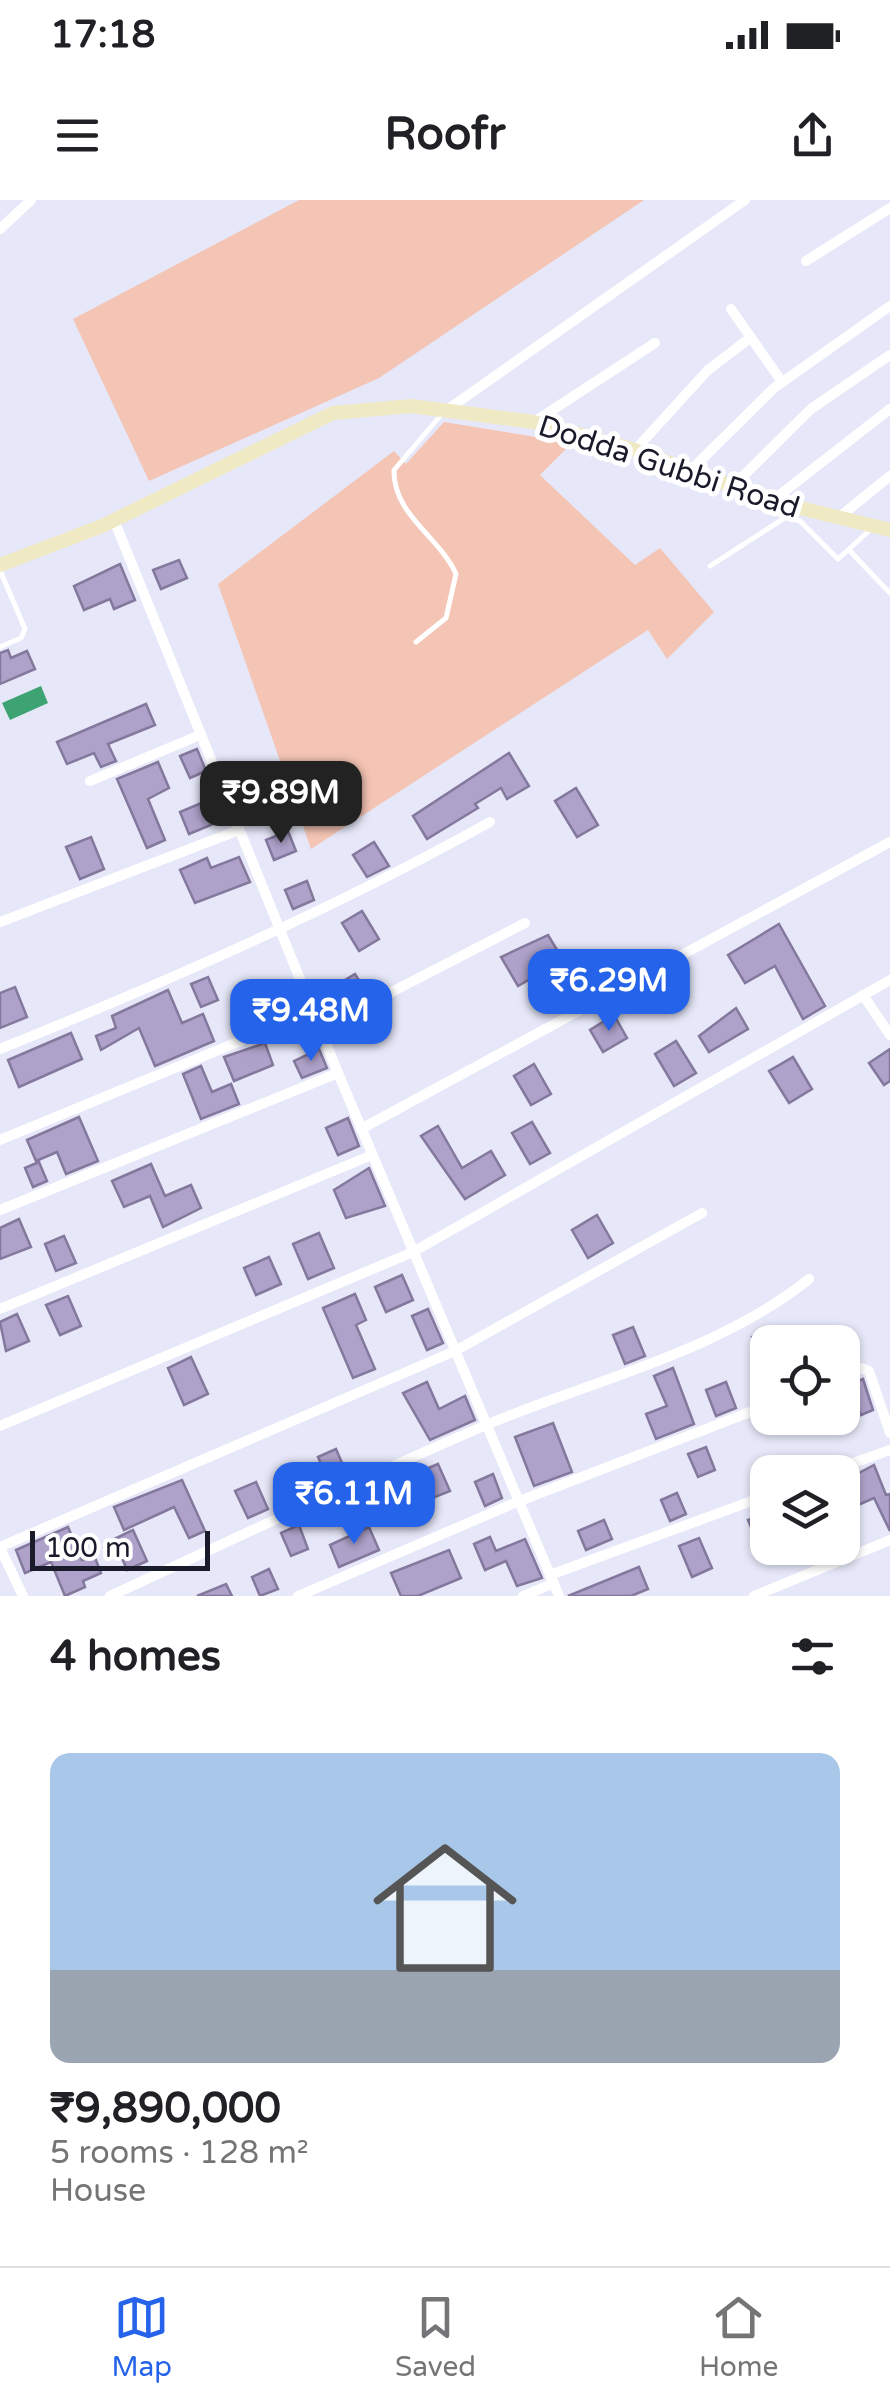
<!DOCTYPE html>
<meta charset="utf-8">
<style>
body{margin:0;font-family:"Varela Round",sans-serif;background:#f2f2f2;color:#202124;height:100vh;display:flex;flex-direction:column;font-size:38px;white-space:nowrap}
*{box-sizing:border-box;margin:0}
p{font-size:32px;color:#757577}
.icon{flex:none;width:55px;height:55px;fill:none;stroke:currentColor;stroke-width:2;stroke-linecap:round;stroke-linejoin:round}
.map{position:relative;height:1396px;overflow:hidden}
.sheet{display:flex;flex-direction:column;background:#fff;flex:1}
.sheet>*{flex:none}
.tools{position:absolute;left:750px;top:1125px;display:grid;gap:20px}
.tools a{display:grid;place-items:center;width:110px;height:110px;border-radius:20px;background:#fff;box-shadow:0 2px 8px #0004;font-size:50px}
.scale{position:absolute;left:30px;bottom:25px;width:180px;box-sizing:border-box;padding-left:10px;border:5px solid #1a1b2a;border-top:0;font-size:28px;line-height:35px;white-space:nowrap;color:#1a1b2a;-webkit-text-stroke:8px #fff;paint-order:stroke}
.price{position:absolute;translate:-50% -85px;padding:0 22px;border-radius:20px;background:#2563eb;color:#fff;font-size:32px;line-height:65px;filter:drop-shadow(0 2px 5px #0008)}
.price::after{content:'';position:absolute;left:50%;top:60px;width:30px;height:22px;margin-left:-15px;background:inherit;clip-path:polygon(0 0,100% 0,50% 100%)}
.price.on{background:#222;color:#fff}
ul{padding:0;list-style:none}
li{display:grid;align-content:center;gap:20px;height:530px;padding:0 50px}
li span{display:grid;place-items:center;height:310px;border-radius:20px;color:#555}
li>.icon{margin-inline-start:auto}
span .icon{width:180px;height:180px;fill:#fffc;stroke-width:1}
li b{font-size:42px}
h2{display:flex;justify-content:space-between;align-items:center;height:120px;padding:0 50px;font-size:42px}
.status{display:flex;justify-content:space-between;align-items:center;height:70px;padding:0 50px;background:#fff;direction:ltr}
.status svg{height:28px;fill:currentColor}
header{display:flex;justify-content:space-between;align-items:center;height:130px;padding:0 50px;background:#fff;font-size:45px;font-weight:800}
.tabs{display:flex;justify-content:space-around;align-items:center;height:140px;border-top:2px solid #e0e0e0;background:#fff;font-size:28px;color:#757577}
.tabs a{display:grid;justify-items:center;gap:5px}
.tabs .on{color:#2563eb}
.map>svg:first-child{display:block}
</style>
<div class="status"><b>17:18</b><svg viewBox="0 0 49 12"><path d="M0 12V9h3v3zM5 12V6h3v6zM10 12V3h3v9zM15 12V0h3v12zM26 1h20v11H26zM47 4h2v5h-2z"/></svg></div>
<header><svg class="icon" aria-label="menu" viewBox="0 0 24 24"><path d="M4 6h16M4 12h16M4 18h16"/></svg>Roofr<svg class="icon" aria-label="share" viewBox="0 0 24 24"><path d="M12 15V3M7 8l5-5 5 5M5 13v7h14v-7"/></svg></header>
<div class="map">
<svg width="890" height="1396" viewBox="0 0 890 1396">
<rect width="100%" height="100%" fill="#e6e8f9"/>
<g fill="#f4c4b4">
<path d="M299 0H644L379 178 149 281 73 119Z"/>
<path d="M444 222 572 243 540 275 635 365 660 348 714 412 667 459 648 430 311 649 218 384 394 251 406 264Z"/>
</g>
<path fill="#3da373" d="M41 486 48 503 10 520 2 503Z"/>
<g fill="#afa2ca" stroke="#84789d" stroke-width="2.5">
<path d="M179 360 187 378 161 389 153 370Z"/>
<path d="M120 364 135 400 114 409 110 399 84 410 74 386Z"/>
<path d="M8 450 11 458 27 451 35 469 0 484V453Z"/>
<path d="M146 504 155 525 108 544 116 561 101 567 94 553 67 564 57 542Z"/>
<path d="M197 549 206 571 190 578 180 556Z"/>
<path d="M509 553 529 586 507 599 501 588 475 604 478 608 427 639 413 616Z"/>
<path d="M158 562 169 588 148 599 165 640 147 648 117 579Z"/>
<path d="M576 588 598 625 577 637 555 601Z"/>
<path d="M216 597 225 619 189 634 180 612Z"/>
<path d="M288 631 296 651 274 660 266 640Z"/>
<path d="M91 637 104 669 80 679 66 647Z"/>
<path d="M374 642 389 666 367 677 353 655Z"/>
<path d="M239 657 250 682 195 703 180 670 207 658 211 668Z"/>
<path d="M307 681 314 700 293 709 285 690Z"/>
<path d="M362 711 379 739 359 751 342 723Z"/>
<path d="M779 724 825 806 803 819 775 766 745 783 728 755Z"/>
<path d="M548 735 583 793 562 806 542 772 518 786 501 757Z"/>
<path d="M355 774 368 795 339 809 327 791Z"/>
<path d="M208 777 218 800 201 807 191 784Z"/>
<path d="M15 787 27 817 0 828V793Z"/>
<path d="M168 790 182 823 203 814 214 841 155 866 139 828 101 850 96 836 116 828 112 816Z"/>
<path d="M736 808 748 829 709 852 699 836Z"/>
<path d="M614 815 627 838 603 852 590 830Z"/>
<path d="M71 833 82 859 19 887 8 860Z"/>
<path d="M676 841 696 873 674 886 655 854Z"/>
<path d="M265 843 273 865 234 881 224 857Z"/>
<path d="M319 849 327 868 302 878 294 861Z"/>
<path d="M890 849V881L884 885 869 863Z"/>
<path d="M793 857 812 889 789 903 769 871Z"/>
<path d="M534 864 551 894 531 905 514 876Z"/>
<path d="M201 866 212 892 231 884 239 904 201 919 183 874Z"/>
<path d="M79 917 98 961 66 974 57 952 36 961 27 940Z"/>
<path d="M348 918 359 946 338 955 326 928Z"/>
<path d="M532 922 550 953 530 964 512 933Z"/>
<path d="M438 926 462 968 491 951 505 975 465 999 421 936Z"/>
<path d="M39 962 47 981 33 987 25 968Z"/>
<path d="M151 964 165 996 191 985 201 1008 163 1027 150 996 124 1007 112 981Z"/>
<path d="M369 968 385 1006 346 1018 334 990Z"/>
<path d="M597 1015 613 1043 588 1058 572 1030Z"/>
<path d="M19 1019 31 1047 0 1059V1028Z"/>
<path d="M319 1033 334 1068 308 1079 293 1044Z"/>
<path d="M64 1036 76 1063 56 1071 45 1044Z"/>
<path d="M269 1057 281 1084 256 1095 244 1068Z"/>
<path d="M402 1075 413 1100 386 1112 375 1087Z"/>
<path d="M355 1094 366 1120 356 1125 375 1169 353 1178 323 1108Z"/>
<path d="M68 1096 81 1126 60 1135 46 1105Z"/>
<path d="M428 1109 443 1143 427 1150 412 1116Z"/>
<path d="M17 1114 29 1141 6 1151 0 1122Z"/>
<path d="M633 1127 645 1156 625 1164 613 1135Z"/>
<path d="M768 1130 773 1142H768L767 1174 752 1137Z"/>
<path d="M191 1157 208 1194 184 1205 168 1168Z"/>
<path d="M673 1168 694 1224 656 1239 646 1214 667 1206 654 1176Z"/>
<path d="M863 1179 873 1210 861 1215 848 1185Z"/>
<path d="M427 1182 439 1209 465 1196 475 1220 430 1240 403 1193Z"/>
<path d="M726 1182 736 1208 716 1216 706 1190Z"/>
<path d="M553 1223 572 1272 534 1286 515 1237Z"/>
<path d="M706 1247 715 1270 698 1277 688 1254Z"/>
<path d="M336 1249 346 1272 328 1280 318 1257Z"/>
<path d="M438 1264 450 1291 430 1299 419 1272Z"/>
<path d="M296 1265 307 1290 289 1298 277 1273Z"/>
<path d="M874 1265 886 1295 890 1294V1331L874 1298 842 1312V1282Z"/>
<path d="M493 1274 502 1298 485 1306 475 1282Z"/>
<path d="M182 1280 205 1331 189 1338 174 1307 124 1330 114 1307Z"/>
<path d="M256 1282 268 1309 248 1318 235 1291Z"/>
<path d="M677 1293 686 1314 670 1321 661 1300Z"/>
<path d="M768 1312V1343L759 1346 748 1320Z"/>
<path d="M604 1320 612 1339 586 1350 578 1331Z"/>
<path d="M299 1325 308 1349 291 1356 281 1333Z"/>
<path d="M68 1327 82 1360 94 1355 101 1373 83 1381 85 1387 65 1396 51 1362 25 1373 16 1350Z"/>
<path d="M369 1327 379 1350 339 1367 330 1345Z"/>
<path d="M133 1330 147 1361 127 1370 114 1339Z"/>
<path d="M490 1337 496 1351 525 1339 542 1378 517 1386 506 1361 485 1370 474 1344Z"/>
<path d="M699 1338 712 1368 692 1377 679 1346Z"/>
<path d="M449 1350 461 1378 418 1396H401L391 1373Z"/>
<path d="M639 1367 648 1389 631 1396H568Z"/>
<path d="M269 1369 278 1389 260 1396 252 1377Z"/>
<path d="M226 1384 232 1396H197Z"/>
</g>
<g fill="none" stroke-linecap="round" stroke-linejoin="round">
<g stroke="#fff" stroke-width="5">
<path d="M849 350 890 393"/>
<path d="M710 366 786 317 800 321 838 359 870 330"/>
<path d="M0 370 25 429 21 438 0 447"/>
<path d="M416 442 446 418 456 374C439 336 393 315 394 270L441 215"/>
</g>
<g stroke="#fff" stroke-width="10">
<path d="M0 29 31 0"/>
<path d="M806 61 890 8"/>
<path d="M731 109 782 182"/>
<path d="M444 212 745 0"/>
<path d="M534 222 655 143"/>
<path d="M635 250 708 170 750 138"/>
<path d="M690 271 774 188 890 106"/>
<path d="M733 286 811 209 890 155"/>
<path d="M772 301 890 209"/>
<path d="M837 319 890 276"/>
<path d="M114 320 338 873 559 1396"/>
<path d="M90 581 200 535"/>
<path d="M0 722 239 630"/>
<path d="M863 795 890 835"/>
<path d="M320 829 525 723"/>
<path d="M0 849C168 781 332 710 490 622"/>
<path d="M361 929 890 642"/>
<path d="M0 940 313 811"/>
<path d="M0 1010 338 873"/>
<path d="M0 1109 372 955"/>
<path d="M842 1176 861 1168 869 1171 890 1233"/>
<path d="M0 1226 413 1052 890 780"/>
<path d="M828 1272 890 1250"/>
<path d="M0 1347 455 1151 702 1013"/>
<path d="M0 1348 23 1396"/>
<path d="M550 1375 768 1295"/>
<path d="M110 1396C234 1339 358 1280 484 1226 592 1180 717 1153 809 1079"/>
<path d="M298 1396 517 1302 768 1205"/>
<path d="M523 1396 554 1383"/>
<path d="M754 1396 890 1340"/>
</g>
<path stroke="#f0eac4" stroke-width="14" d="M0 365 102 326 333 213 411 206 534 222 635 250 772 301 890 330"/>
</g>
<g text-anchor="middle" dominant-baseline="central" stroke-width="10" stroke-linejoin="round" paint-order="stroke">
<g font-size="30" fill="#1a1b2a" stroke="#fff">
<text transform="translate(669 267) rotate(18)">Dodda Gubbi Road</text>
</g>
</g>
</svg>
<div class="tools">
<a><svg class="icon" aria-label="locate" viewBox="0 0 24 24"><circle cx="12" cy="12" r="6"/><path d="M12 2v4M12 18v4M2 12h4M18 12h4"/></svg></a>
<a><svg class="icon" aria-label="layers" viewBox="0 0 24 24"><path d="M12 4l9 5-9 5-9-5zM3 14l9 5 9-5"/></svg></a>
</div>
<div class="scale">100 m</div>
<b class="price on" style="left:281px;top:646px">₹9.89M</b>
<b class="price" style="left:609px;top:834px">₹6.29M</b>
<b class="price" style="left:311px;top:864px">₹9.48M</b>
<b class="price" style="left:354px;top:1347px">₹6.11M</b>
</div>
<section class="sheet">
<h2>4 homes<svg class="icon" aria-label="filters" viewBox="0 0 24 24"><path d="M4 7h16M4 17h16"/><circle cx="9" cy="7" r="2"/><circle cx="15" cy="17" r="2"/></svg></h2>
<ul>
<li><span style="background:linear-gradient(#a9c7e8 70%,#9aa5b1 0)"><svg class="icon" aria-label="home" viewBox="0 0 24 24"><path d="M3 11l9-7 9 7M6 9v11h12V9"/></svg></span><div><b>₹9,890,000</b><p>5 rooms · 128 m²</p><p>House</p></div></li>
</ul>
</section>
<nav class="tabs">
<a class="on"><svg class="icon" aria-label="map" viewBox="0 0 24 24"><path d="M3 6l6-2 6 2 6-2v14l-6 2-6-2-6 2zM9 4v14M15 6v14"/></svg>Map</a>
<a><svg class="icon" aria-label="saved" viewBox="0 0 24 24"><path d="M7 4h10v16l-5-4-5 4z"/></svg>Saved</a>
<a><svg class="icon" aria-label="home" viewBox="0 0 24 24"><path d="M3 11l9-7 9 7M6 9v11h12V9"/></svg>Home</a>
</nav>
